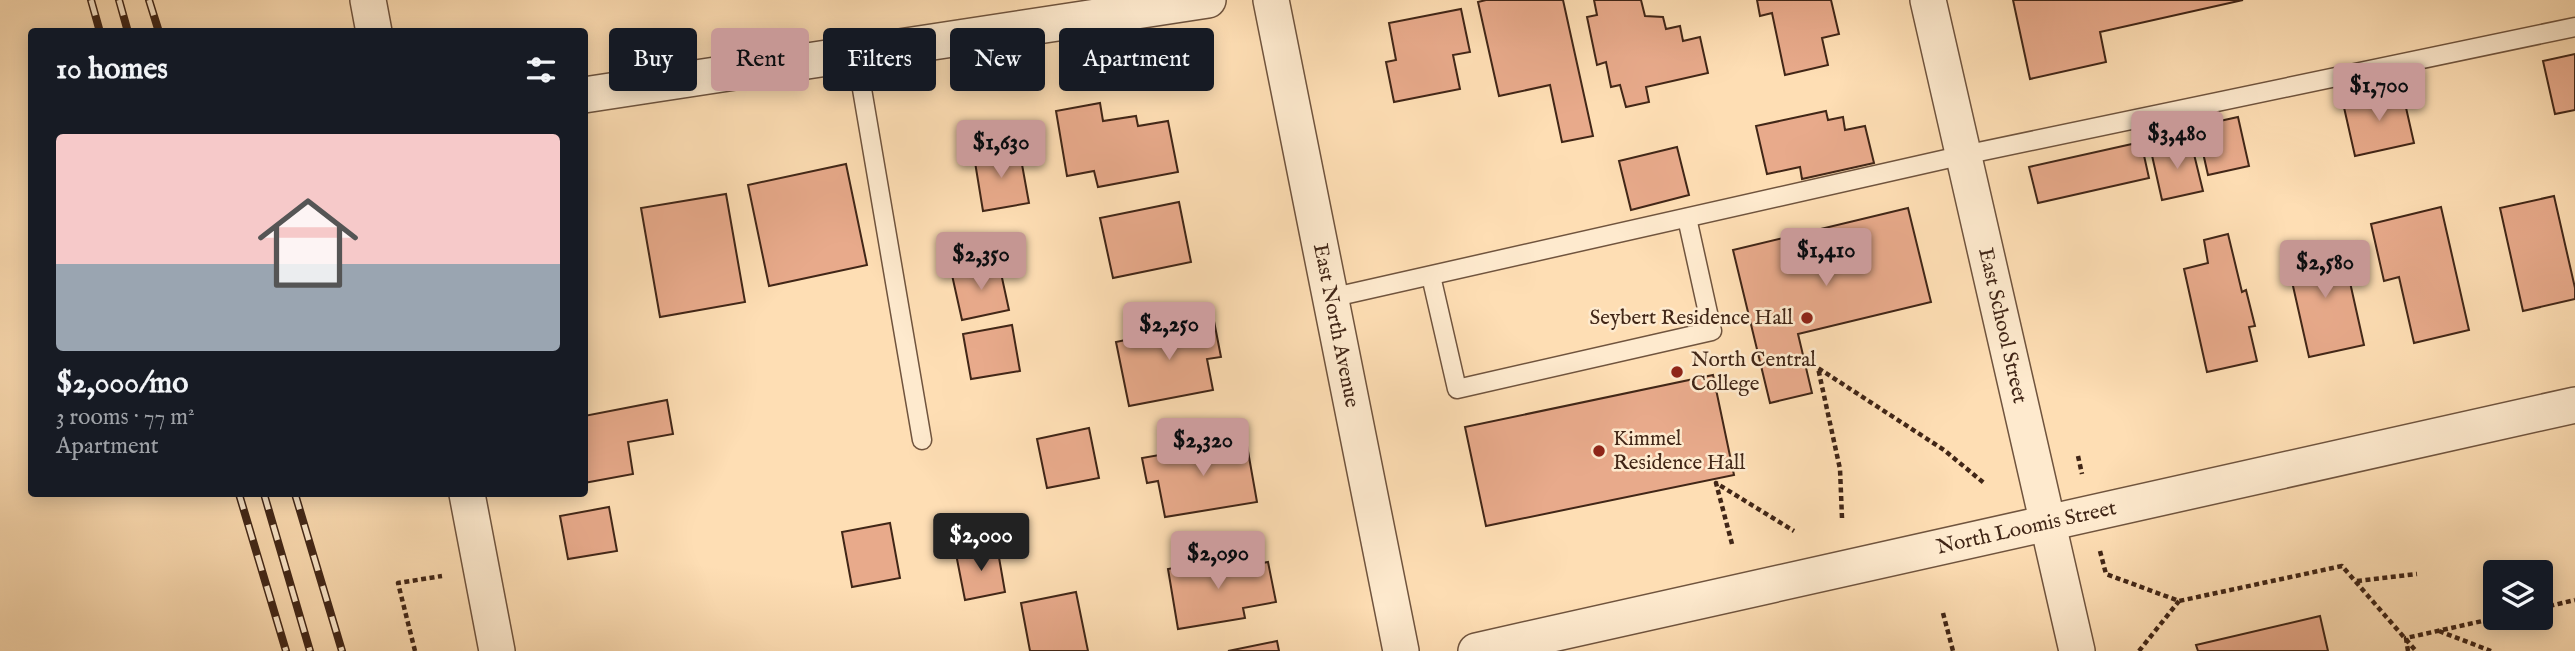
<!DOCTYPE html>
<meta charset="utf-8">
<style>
body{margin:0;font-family:"IM FELL English",serif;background:#242831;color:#f1f3f6;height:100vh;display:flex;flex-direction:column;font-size:26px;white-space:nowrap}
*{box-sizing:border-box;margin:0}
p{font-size:23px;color:#9ea1a6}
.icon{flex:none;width:38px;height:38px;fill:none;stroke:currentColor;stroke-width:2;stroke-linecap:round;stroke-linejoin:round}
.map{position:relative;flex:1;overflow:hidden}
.drawer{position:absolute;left:28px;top:28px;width:560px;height:469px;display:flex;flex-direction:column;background:#171b24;border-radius:7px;box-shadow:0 4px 18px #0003}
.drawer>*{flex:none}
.hud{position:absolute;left:609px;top:28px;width:665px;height:63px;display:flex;gap:14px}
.fabs{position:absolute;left:2483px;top:560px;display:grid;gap:14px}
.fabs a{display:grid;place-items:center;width:70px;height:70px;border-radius:7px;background:#171b24;box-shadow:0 4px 18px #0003;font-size:35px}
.price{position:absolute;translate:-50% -60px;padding:0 16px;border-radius:7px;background:#c59692;color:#111;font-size:23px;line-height:46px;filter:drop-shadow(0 2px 4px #0008)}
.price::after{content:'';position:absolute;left:50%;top:42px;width:21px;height:16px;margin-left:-10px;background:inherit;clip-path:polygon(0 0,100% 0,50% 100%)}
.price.selected{background:#222;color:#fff}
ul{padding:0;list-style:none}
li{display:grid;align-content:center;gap:14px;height:371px;padding:0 28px}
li+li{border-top:2px solid #363941}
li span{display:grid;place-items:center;height:217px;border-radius:7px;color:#555}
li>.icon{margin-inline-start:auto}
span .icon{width:126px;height:126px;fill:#fffc;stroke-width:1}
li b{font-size:30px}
h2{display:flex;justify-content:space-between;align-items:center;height:84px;padding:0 28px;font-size:30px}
.chip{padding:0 24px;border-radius:7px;background:#171b24;box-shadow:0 4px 18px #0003;font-size:24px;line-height:63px}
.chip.selected{background:#c59692;color:#111}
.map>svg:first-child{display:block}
</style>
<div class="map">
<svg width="2575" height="651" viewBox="0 0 2575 651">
<rect width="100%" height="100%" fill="#fedeb4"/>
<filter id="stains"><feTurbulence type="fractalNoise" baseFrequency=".00286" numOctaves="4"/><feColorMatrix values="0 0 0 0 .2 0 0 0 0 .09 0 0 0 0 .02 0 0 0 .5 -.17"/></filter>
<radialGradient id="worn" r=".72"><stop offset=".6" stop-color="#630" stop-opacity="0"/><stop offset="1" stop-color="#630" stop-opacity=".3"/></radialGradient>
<g fill="#e8aa8b" stroke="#412617" stroke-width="2">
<path d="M1486 0H1563L1593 136 1562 142 1550 85 1499 96 1478 2Z"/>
<path d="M1594 0H1641L1645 16 1663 17 1666 29 1680 26 1683 41 1700 37 1708 73 1646 87 1649 102 1626 107 1620 85 1611 87 1606 62 1597 65 1587 17 1597 15Z"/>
<path d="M1757 0H1831L1839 34 1822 38 1828 65 1785 75 1772 13 1760 16Z"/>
<path d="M2013 0H2243L2100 32 2106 62 2030 79Z"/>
<path d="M1461 9 1470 52 1453 55 1460 89 1394 102 1386 62 1396 60 1389 23Z"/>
<path d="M2575 54V110L2555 114 2543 61Z"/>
<path d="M2402 90 2414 143 2355 156 2343 103Z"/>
<path d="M1100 103 1103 121 1136 116 1138 126 1168 121 1178 172 1098 187 1094 171 1067 176 1056 111Z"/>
<path d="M1826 111 1828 120 1843 117 1845 130 1865 126 1874 163 1802 179 1800 167 1767 174 1756 126Z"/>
<path d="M2238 117 2249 166 2208 175 2197 126Z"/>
<path d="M2141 142 2149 178 2038 203 2029 167Z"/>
<path d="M2191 142 2203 191 2162 200 2151 151Z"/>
<path d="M1677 147 1689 195 1631 210 1619 161Z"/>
<path d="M1019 148 1029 203 983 211 974 156Z"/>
<path d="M846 164 867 265 769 286 748 185Z"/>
<path d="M726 194 745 302 660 317 641 208Z"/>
<path d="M2554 196 2575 288V299L2523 311 2500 208Z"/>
<path d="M1179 202 1191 262 1113 278 1100 218Z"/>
<path d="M2441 207 2469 330 2414 343 2399 277 2384 281 2371 224Z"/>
<path d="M1908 208 1931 302 1798 334 1812 393 1770 403 1733 250Z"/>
<path d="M2228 234 2242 292 2246 290 2255 326 2249 327 2257 361 2207 372 2184 269 2208 263 2204 240Z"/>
<path d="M2341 242 2364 345 2309 357 2286 255Z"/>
<path d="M999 264 1009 310 962 320 952 275Z"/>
<path d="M1213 316 1221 357 1207 359 1213 390 1129 406 1116 342 1168 331 1166 325Z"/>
<path d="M1012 325 1020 371 971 379 963 334Z"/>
<path d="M1713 375 1734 475 1486 526 1465 427Z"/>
<path d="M667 400 673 434 628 442 633 474 584 483V416Z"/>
<path d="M1089 428 1099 478 1047 488 1037 439Z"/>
<path d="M1246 440 1257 502 1165 517 1158 481 1147 483 1142 458Z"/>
<path d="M609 507 617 551 568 559 560 516Z"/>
<path d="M890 523 900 578 852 587 842 532Z"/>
<path d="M997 546 1005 592 965 600 956 554Z"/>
<path d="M1234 557 1236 568 1268 562 1276 602 1243 608 1245 618 1178 629 1168 569Z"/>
<path d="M1076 592 1088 651H1030L1021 603Z"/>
<path d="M2320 616 2328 651H2198L2196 645Z"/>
<path d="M1277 641 1279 651H1228Z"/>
</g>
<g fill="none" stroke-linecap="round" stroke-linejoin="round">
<g stroke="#70543e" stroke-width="21">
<g id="service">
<path d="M856 54 922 440"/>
<path d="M1431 276 1457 389 1712 331 1687 218"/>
<path d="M1330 298 1964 155 2575 27"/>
</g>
</g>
<g stroke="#70543e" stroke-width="38">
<g id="minor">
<path d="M368 0 374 32"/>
<path id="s1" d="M1271 0 1401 651"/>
<path id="s2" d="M1928 0 2077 651"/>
<path d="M584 95 1208 0"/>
<path d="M467 494 497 651"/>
<path id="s3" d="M1476 651 2575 405"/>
</g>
</g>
<g stroke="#412617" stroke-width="4.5" stroke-dasharray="5 3.5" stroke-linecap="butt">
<path d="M2078 456 2082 474"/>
<path d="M1842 518 1840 469 1818 368 1944 450 1984 483"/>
<path d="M1732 544 1716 483 1794 531"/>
<path d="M2100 551 2106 574 2179 601 2342 566 2416 651"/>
<path d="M2357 581 2417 574"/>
<path d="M2541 608 2575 600"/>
<path d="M1943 613 1953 651"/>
<path d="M2439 631 2491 651"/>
<path d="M415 651 398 583 442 576"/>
<path d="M2139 651 2179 601"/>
<path d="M2408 651 2406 638 2496 618"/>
</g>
<use href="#service" stroke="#feeace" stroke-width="18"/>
<use href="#minor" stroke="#feeace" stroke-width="35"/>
<g stroke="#412617" stroke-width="8">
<g id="rail">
<path d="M91 0 100 32"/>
<path d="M119 0 128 32"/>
<path d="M149 0 159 32"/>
<path d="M239 494 286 651"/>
<path d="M264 494 310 651"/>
<path d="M295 494 342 651"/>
</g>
</g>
<use href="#rail" stroke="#feeace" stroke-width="5" stroke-dasharray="16" stroke-linecap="butt"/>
</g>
<g fill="#8f2418" stroke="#feeace" stroke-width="2.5">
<circle cx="1807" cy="318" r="7"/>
<circle cx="1677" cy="372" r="7"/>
<circle cx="1599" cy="451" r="7"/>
</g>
<g text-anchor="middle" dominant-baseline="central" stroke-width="5" stroke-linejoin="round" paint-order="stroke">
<g font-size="21" fill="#412617" stroke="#feeace" text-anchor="start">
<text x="1793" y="318" text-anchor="end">Seybert Residence Hall</text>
<text x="1691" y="360">North Central<tspan x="1691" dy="24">College</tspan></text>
<text x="1613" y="439">Kimmel<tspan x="1613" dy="24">Residence Hall</tspan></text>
</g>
<g font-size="21" fill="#412617" stroke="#feeace">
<text stroke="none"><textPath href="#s1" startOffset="332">East North Avenue</textPath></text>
<text stroke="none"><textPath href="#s2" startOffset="334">East School Street</textPath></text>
<text stroke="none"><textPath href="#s3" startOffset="564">North Loomis Street</textPath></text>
</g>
</g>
<rect width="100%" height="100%" filter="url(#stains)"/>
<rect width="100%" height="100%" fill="url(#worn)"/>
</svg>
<div class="fabs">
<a><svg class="icon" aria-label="layers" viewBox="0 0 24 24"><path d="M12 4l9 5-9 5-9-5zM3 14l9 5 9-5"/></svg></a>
</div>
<b class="price" style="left:2379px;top:123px">$1,700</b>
<b class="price" style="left:2177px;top:171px">$3,480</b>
<b class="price" style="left:1001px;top:180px">$1,630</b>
<b class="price" style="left:1826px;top:288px">$1,410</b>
<b class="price" style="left:981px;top:292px">$2,350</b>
<b class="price" style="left:2325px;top:300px">$2,580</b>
<b class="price" style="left:1169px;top:362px">$2,250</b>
<b class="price" style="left:1203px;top:478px">$2,320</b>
<b class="price selected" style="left:981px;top:573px">$2,000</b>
<b class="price" style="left:1218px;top:591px">$2,090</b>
<div class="hud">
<a class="chip">Buy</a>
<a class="chip selected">Rent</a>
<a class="chip">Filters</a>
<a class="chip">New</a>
<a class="chip">Apartment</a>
</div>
<section class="drawer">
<h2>10 homes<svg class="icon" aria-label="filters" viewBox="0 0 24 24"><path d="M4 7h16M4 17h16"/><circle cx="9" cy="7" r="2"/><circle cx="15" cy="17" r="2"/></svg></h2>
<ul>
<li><span style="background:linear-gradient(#f6c9c9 60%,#9aa5b1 0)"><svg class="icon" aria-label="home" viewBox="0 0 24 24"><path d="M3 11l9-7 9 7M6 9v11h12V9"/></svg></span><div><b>$2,000/mo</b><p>3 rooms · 77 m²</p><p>Apartment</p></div></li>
</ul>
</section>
</div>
